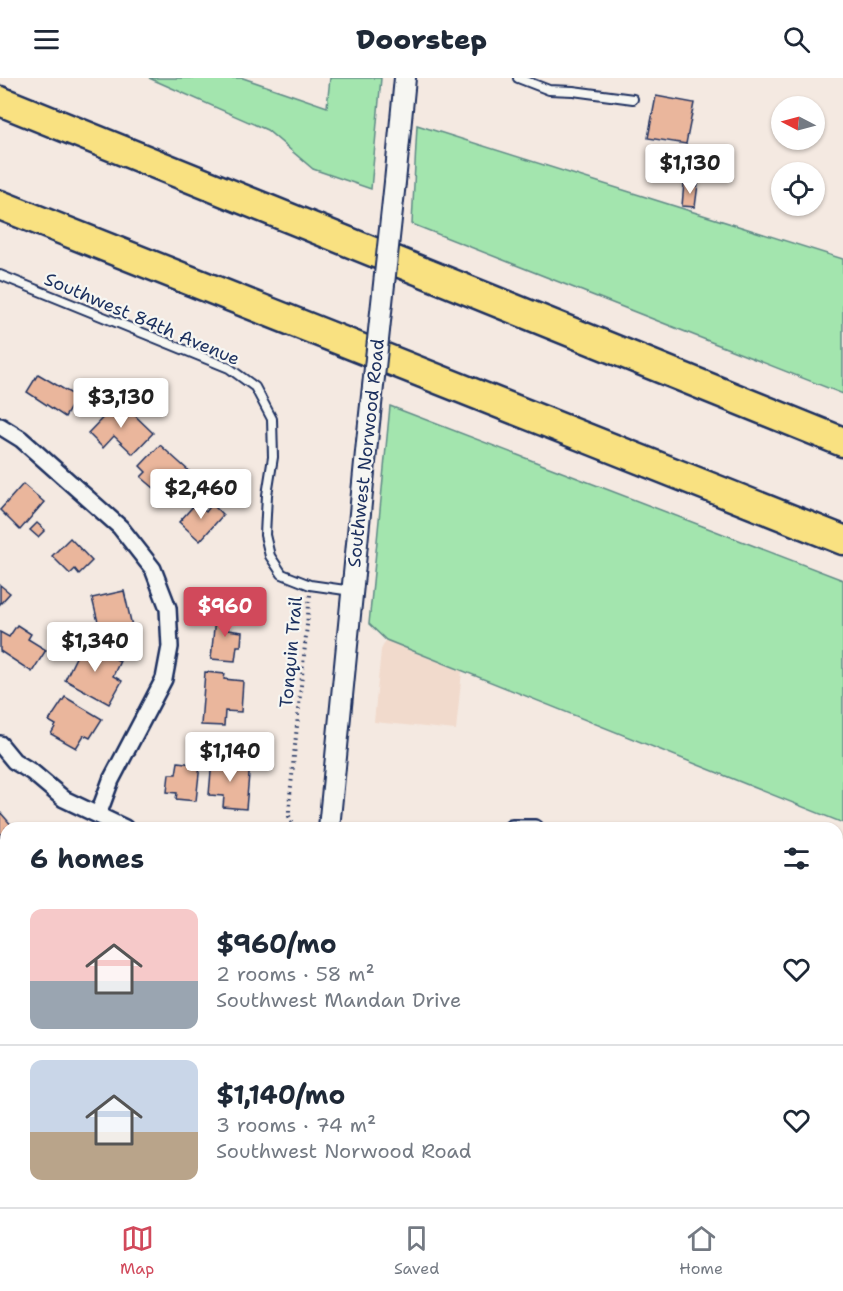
<!DOCTYPE html>
<meta charset="utf-8">
<style>
body{margin:0;font-family:"Shantell Sans",sans-serif;background:#f6f6f7;color:#1f2937;height:100vh;display:flex;flex-direction:column;font-size:22px;white-space:nowrap}
*{box-sizing:border-box;margin:0}
p{font-size:20px;color:#747a83}
.icon{flex:none;width:33px;height:33px;fill:none;stroke:currentColor;stroke-width:2;stroke-linecap:round;stroke-linejoin:round}
.map{position:relative;flex:1;overflow:hidden}
.details{position:absolute;left:0px;top:744px;width:843px;height:386px;display:flex;flex-direction:column;background:#fff;border-radius:18px 18px 0 0;box-shadow:0 2px 4px #0004}
.details>*{flex:none}
.needle{width:39px;rotate:276deg}
.fabs{position:absolute;left:771px;top:18px;display:grid;gap:12px}
.fabs a{display:grid;place-items:center;width:54px;height:54px;border-radius:50%;background:#fff;box-shadow:0 2px 4px #0004;font-size:30px}
.price{position:absolute;translate:-50% -51px;padding:0 14px;border-radius:6px;background:#fff;color:#222;font-size:20px;line-height:39px;filter:drop-shadow(0 2px 3px #0008)}
.price::after{content:'';position:absolute;left:50%;top:36px;width:18px;height:14px;margin-left:-9px;background:inherit;clip-path:polygon(0 0,100% 0,50% 100%)}
.price.selected{background:#d1495b;color:#fff}
ul{padding:0;list-style:none}
li{display:flex;align-items:center;gap:18px;height:150px;padding:0 30px}
li+li{border-top:2px solid #e0e1e3}
li span{display:grid;place-items:center;flex:none;width:168px;height:120px;border-radius:12px;color:#555}
li>.icon{margin-inline-start:auto}
span .icon{width:72px;height:72px;fill:#fffc;stroke-width:1}
li b{font-size:26px}
h2{display:flex;justify-content:space-between;align-items:center;height:72px;padding:0 30px;font-size:26px}
header{display:flex;justify-content:space-between;align-items:center;height:78px;padding:0 30px;background:#fff;font-size:27px;font-weight:800}
.tabs{display:flex;justify-content:space-around;align-items:center;height:84px;border-top:2px solid #e0e1e3;background:#fff;font-size:16px;color:#747a83}
.tabs a{display:grid;justify-items:center;gap:3px}
.tabs .selected{color:#d1495b}
.map>svg:first-child{display:block}
</style>
<header><svg class="icon" aria-label="menu" viewBox="0 0 24 24"><path d="M4 6h16M4 12h16M4 18h16"/></svg>Doorstep<svg class="icon" aria-label="search" viewBox="0 0 24 24"><circle cx="10" cy="10" r="6"/><path d="M15 15l6 6"/></svg></header>
<div class="map">
<svg width="843" height="1129" viewBox="0 0 843 1129">
<rect width="100%" height="100%" fill="#f4e9e1"/>
<filter id="ink" filterUnits="userSpaceOnUse"><feTurbulence type="fractalNoise" baseFrequency=".0167" numOctaves="2"/><feDisplacementMap in="SourceGraphic" scale="12" xChannelSelector="R" yChannelSelector="G"/><feConvolveMatrix kernelMatrix="1 2 1 2 8 2 1 2 1" color-interpolation-filters="sRGB"/></filter>
<g filter="url(#ink)">
<path fill="#f1dacc" d="M386 562 462 593 456 652 374 644 381 572Z"/>
<g fill="#a3e5ae" stroke="#5f8a86" stroke-width="1.5">
<path d="M149 0H243L327 29 330 0H381L371 111 313 91 267 52Z"/>
<path d="M417 47 843 181V316L412 146Z"/>
<path d="M390 328 843 502V745L386 562 369 546Z"/>
<path d="M837 980 843 982V1054L837 1055Z"/>
</g>
<g fill="#eab69c" stroke="#1b2f5e" stroke-width="1.5">
<path d="M656 18 694 25 686 66 648 60Z"/>
<path d="M684 105 698 106 695 129 682 128Z"/>
<path d="M38 296 77 319 65 339 27 314Z"/>
<path d="M118 324 122 328 123 326 153 355 133 376 114 358 103 370 88 355Z"/>
<path d="M160 367 189 393 166 418 156 408 154 410 141 399 146 394 140 388Z"/>
<path d="M23 406 44 424 20 452 0 432Z"/>
<path d="M196 425 206 434 212 426 223 437 200 463 179 444Z"/>
<path d="M37 445 45 452 38 459 30 452Z"/>
<path d="M70 460 92 483 79 496 75 491 70 496 52 478Z"/>
<path d="M0 507 10 515 0 526Z"/>
<path d="M124 513 134 557 113 561 109 550 100 552 92 520Z"/>
<path d="M216 530 230 531 228 552 242 554 241 568H237L235 583 211 581Z"/>
<path d="M17 547 31 556 28 561 46 572 32 594 0 573V554L9 559Z"/>
<path d="M83 565 120 583 113 598 122 603 109 626 65 602Z"/>
<path d="M205 594 225 596 224 601 243 603 241 634 225 633 224 648 201 647Z"/>
<path d="M65 619 102 641 90 660 84 657 76 670 51 656 56 647 49 643Z"/>
<path d="M212 682 250 685 246 731 223 729 224 718 209 717Z"/>
<path d="M178 684 200 687 196 723 176 721 177 715 167 714 169 696H176Z"/>
<path d="M0 734 14 750H6V763L0 768Z"/>
<path d="M0 946 6 948V988L0 986Z"/>
<path d="M0 1003 6 1004V1032L0 1030Z"/>
<path d="M0 1054 6 1056V1099L0 1097Z"/>
<path d="M79 1124H112L108 1129H76Z"/>
<path d="M139 1124H198L197 1129H139Z"/>
</g>
<g fill="none" stroke-linecap="round" stroke-linejoin="round">
<g stroke="#1b2f5e" stroke-width="12">
<g id="service">
<path d="M518 0 549 12 573 13 633 21"/>
<path d="M0 197 229 290 255 309 272 341 273 379 267 417 265 457 270 478 282 496 310 507 352 513"/>
</g>
</g>
<g stroke="#1b2f5e" stroke-width="20">
<g id="minor">
<path d="M0 348 21 361 120 449 153 491 168 530 170 569 164 601 111 702 98 737"/>
<path d="M0 666 14 683 32 694 64 721 125 750"/>
<path d="M512 750H535"/>
<path d="M837 860 843 863"/>
<path d="M27 1129 30 1124"/>
<path d="M485 1129 486 1124"/>
</g>
</g>
<g stroke="#1b2f5e" stroke-width="24">
<g id="tertiary">
<path d="M395 104 405 0"/>
<path d="M329 750 367 364"/>
<path d="M289 1129V1124"/>
</g>
</g>
<g stroke="#1b2f5e" stroke-width="33">
<g id="motorway">
<path d="M0 23 843 364"/>
<path d="M0 127 843 462"/>
</g>
</g>
<g stroke="#1b2f5e" stroke-width="4" stroke-dasharray="1.5 4.5" stroke-linecap="butt">
<path d="M295 750 289 738V728L310 517"/>
<path d="M250 1129V1124"/>
<path d="M329 1129 330 1124"/>
</g>
<use href="#service" stroke="#f6f6f2" stroke-width="8"/>
<use href="#minor" stroke="#f6f6f2" stroke-width="15"/>
<use href="#tertiary" stroke="#f6f6f2" stroke-width="20"/>
<use href="#motorway" stroke="#f9e181" stroke-width="28"/>
<g stroke="#1b2f5e" stroke-width="24" stroke-linecap="butt">
<path id="tertiary-bridge" d="M367 364 395 104"/>
</g>
<use href="#tertiary-bridge" stroke="#f6f6f2" stroke-width="20"/>
</g>
</g>
<g text-anchor="middle" dominant-baseline="central" stroke-width="4.5" stroke-linejoin="round" paint-order="stroke">
<g font-size="18" fill="#1b2f5e" stroke="#f6f6f2">
<text transform="translate(142 241) rotate(23)">Southwest 84th Avenue</text>
<text transform="translate(366 375) rotate(-84)">Southwest Norwood Road</text>
<text transform="translate(291 574) rotate(-85)">Tonquin Trail</text>
</g>
</g>
</svg>
<div class="fabs">
<a><svg class="needle" viewBox="-14 -14 28 28"><path d="M0-13l5 13h-10z" fill="#e53935"/><path d="M0 13l5-13h-10z" fill="#747a83"/></svg></a>
<a><svg class="icon" aria-label="locate" viewBox="0 0 24 24"><circle cx="12" cy="12" r="6"/><path d="M12 2v4M12 18v4M2 12h4M18 12h4"/></svg></a>
</div>
<b class="price" style="left:690px;top:117px">$1,130</b>
<b class="price" style="left:121px;top:351px">$3,130</b>
<b class="price" style="left:201px;top:442px">$2,460</b>
<b class="price selected" style="left:225px;top:560px">$960</b>
<b class="price" style="left:95px;top:595px">$1,340</b>
<b class="price" style="left:230px;top:705px">$1,140</b>
<section class="details">
<h2>6 homes<svg class="icon" aria-label="filters" viewBox="0 0 24 24"><path d="M4 7h16M4 17h16"/><circle cx="9" cy="7" r="2"/><circle cx="15" cy="17" r="2"/></svg></h2>
<ul>
<li><span style="background:linear-gradient(#f6c9c9 60%,#9aa5b1 0)"><svg class="icon" aria-label="home" viewBox="0 0 24 24"><path d="M3 11l9-7 9 7M6 9v11h12V9"/></svg></span><div><b>$960/mo</b><p>2 rooms · 58 m²</p><p>Southwest Mandan Drive</p></div><svg class="icon" aria-label="heart" viewBox="0 0 24 24"><path d="M12 20l-8-8c-3-5 5-10 8-4 3-6 11-1 8 4z"/></svg></li>
<li><span style="background:linear-gradient(#c9d6e8 60%,#b9a48a 0)"><svg class="icon" aria-label="home" viewBox="0 0 24 24"><path d="M3 11l9-7 9 7M6 9v11h12V9"/></svg></span><div><b>$1,140/mo</b><p>3 rooms · 74 m²</p><p>Southwest Norwood Road</p></div><svg class="icon" aria-label="heart" viewBox="0 0 24 24"><path d="M12 20l-8-8c-3-5 5-10 8-4 3-6 11-1 8 4z"/></svg></li>
</ul>
</section>
</div>
<nav class="tabs">
<a class="selected"><svg class="icon" aria-label="map" viewBox="0 0 24 24"><path d="M3 6l6-2 6 2 6-2v14l-6 2-6-2-6 2zM9 4v14M15 6v14"/></svg>Map</a>
<a><svg class="icon" aria-label="saved" viewBox="0 0 24 24"><path d="M7 4h10v16l-5-4-5 4z"/></svg>Saved</a>
<a><svg class="icon" aria-label="home" viewBox="0 0 24 24"><path d="M3 11l9-7 9 7M6 9v11h12V9"/></svg>Home</a>
</nav>
